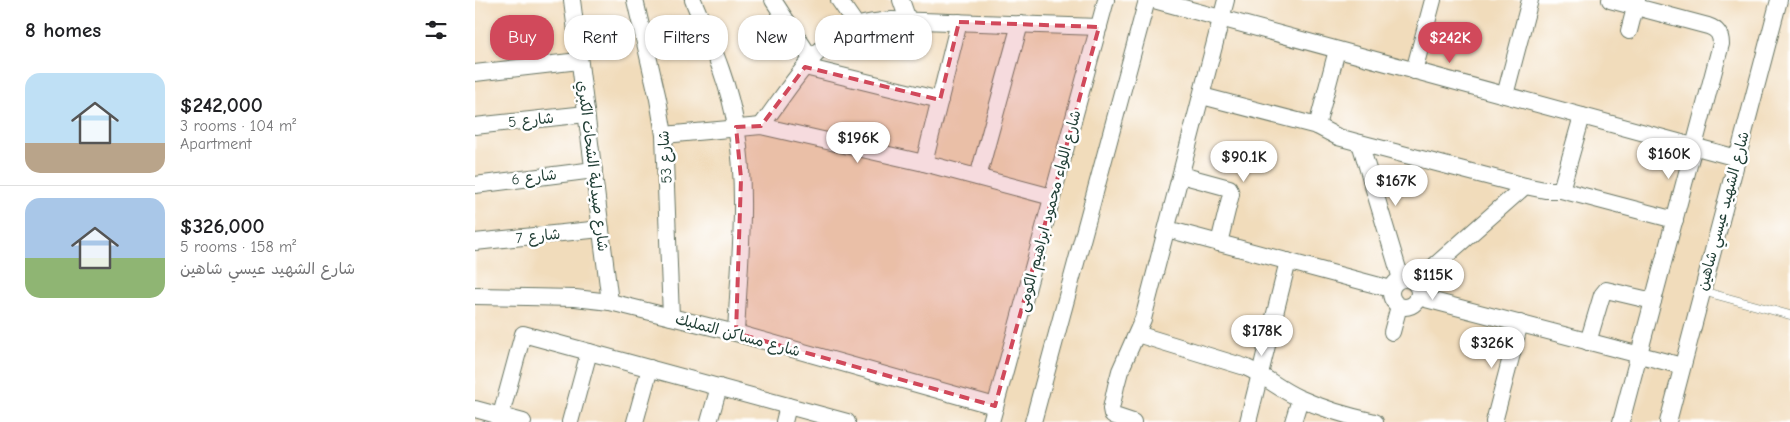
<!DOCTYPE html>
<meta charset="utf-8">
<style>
body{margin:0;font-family:"Comic Neue","Playpen Sans Arabic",sans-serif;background:#f6f6f6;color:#202124;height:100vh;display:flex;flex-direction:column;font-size:19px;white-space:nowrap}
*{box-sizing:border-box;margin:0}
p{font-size:16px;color:#757577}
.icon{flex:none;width:28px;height:28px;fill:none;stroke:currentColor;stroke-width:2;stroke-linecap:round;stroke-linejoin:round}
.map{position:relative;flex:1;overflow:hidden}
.panel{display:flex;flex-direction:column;background:#fff;width:475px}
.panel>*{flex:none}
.hud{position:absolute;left:15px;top:15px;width:475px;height:45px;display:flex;gap:10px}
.price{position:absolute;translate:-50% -42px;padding:0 11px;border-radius:18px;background:#fff;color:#222;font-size:16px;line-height:32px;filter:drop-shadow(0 1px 2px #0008)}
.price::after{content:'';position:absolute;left:50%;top:30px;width:15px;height:11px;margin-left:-8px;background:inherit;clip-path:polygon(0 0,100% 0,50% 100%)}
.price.current{background:#d1495b;color:#fff}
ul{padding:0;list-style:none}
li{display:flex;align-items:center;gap:15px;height:125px;padding:0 25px}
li+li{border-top:1px solid #e0e0e0}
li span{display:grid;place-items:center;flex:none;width:140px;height:100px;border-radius:15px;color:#555}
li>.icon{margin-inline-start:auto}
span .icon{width:60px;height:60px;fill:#fffc;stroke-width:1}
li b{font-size:21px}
h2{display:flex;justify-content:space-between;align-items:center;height:60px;padding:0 25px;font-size:21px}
.pill{padding:0 18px;border-radius:20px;background:#fff;box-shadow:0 1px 4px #0004;font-size:18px;line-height:45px}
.pill.current{background:#d1495b;color:#fff}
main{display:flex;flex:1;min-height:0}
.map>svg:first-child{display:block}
</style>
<main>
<section class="panel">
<h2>8 homes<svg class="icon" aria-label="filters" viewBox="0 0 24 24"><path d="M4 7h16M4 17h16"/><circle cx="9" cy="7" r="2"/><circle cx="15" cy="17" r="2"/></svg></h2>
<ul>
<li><span style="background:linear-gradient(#bfe0f5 70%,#b9a48a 0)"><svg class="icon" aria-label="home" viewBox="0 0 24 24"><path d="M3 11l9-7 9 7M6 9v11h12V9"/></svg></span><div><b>$242,000</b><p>3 rooms · 104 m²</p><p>Apartment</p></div></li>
<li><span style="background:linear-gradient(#a9c7e8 60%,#8fb573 0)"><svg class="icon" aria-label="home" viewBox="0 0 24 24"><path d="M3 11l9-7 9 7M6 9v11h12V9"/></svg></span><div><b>$326,000</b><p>5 rooms · 158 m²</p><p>شارع الشهيد عيسي شاهين</p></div></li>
</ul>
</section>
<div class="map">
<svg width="1315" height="422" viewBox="0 0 1315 422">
<rect width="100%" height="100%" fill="#fff"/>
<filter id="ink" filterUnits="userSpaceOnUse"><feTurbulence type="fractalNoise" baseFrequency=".02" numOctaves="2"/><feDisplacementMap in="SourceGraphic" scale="10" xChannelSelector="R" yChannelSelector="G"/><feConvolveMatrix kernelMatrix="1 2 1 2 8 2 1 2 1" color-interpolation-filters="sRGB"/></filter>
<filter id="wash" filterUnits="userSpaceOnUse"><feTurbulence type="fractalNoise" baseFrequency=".0096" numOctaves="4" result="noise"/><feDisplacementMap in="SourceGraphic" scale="20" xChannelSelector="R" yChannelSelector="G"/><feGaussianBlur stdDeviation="1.12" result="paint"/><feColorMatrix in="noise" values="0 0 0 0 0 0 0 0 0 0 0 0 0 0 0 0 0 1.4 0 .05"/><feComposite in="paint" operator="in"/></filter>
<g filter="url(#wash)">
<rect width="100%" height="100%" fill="#f1dcbb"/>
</g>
<g filter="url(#ink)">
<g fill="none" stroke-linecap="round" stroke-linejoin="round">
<g stroke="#687563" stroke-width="9">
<path id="lane" d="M1227 291 1315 315"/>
</g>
<g stroke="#687563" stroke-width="18">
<g id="street">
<path d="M97 0 135 302"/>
<path d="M160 0 183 99 189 135 196 317"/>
<path d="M218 0C235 41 254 82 261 127 273 192 264 267 261 333"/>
<path d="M298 0 337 60"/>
<path d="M364 0 382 26"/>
<path d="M426 0 433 20"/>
<path d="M679 0 1262 158"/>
<path d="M1135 0 1233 26C1242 29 1246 34 1246 44L1146 422"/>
<path d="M1154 31 1162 0"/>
<path d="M330 67 465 100"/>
<path d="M939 71 958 0"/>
<path d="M0 73 104 61"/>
<path d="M1030 95 1055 0"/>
<path d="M727 96 842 126 863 137 885 143 1050 186 1070 190H1086L1200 220"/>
<path d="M0 126 111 114"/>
<path d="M286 126C313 91 339 42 382 26 394 22 405 21 417 20L624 27"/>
<path d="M842 126 862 50"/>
<path d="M189 135 286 126 449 163 577 197"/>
<path d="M885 143 926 279"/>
<path d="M449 163 484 22"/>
<path d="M706 175 754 188 756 194 744 243"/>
<path d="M503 177 545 24"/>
<path d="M0 185 119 170"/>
<path d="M1086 190 1107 116"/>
<path d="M692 229 916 289"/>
<path d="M0 242 126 229"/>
<circle cx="930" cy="293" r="14"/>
<path d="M940 283 1050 186"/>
<path d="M0 296 100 298 135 302 261 333 520 406"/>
<path d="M943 297 1207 366"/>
<path d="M917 332 924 306"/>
<path d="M662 334 770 367C789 375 805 390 824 398 846 408 877 417 900 422"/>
<path d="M1113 342 1127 295 1131 290 1178 301"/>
<path d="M0 409 48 422"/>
<path d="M24 422 48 334 372 422"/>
<path d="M95 422 114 352"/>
<path d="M160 422 175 368"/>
<path d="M234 422 244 387"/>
<path d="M309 422 313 406"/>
<path d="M516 422 631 0"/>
<path d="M558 422 672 0"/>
<path d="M658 422 640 416 637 414 636 409 641 386 645 371 668 319 751 0"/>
<path d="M773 422 813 261"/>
<path d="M818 422 825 399"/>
<path d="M1019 422 1045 323"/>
<path d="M1193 422 1304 0"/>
</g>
</g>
<use href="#lane" stroke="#fff" stroke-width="8"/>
<use href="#street" stroke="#fff" stroke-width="16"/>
</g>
</g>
<path fill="#d1495b" fill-opacity="0.2" stroke="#d1495b" stroke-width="4" stroke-dasharray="10 6" stroke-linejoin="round" d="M484 22 624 27 520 406 261 333 266 178 261 127 286 126 330 67 465 100Z"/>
<g text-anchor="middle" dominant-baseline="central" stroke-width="5" stroke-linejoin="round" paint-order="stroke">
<g font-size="15" fill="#1f3d34" stroke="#fff">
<text transform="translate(56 120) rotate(-6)">شارع 5</text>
<text transform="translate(190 157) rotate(-94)">شارع 53</text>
<text transform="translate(118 166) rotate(83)">شارع صيدلية الشحات الكبري</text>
<text transform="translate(59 177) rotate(-7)">شارع 6</text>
<text transform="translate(574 211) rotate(-75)">شارع اللواء محمود ابراهيم الكومى</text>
<text transform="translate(1248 211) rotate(-75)">شارع الشهيد عيسي شاهين</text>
<text transform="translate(63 236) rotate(-6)">شارع 7</text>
<text transform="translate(263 335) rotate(15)">شارع مساكن التمليك</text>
</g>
</g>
</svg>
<b class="price current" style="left:975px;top:64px">$242K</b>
<b class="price" style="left:383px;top:164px">$196K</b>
<b class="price" style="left:1194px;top:180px">$160K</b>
<b class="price" style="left:769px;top:183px">$90.1K</b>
<b class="price" style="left:921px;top:207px">$167K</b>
<b class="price" style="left:958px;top:301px">$115K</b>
<b class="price" style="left:787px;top:357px">$178K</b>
<b class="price" style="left:1017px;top:369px">$326K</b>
<div class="hud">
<a class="pill current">Buy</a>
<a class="pill">Rent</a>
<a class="pill">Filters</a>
<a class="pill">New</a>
<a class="pill">Apartment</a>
</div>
</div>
</main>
